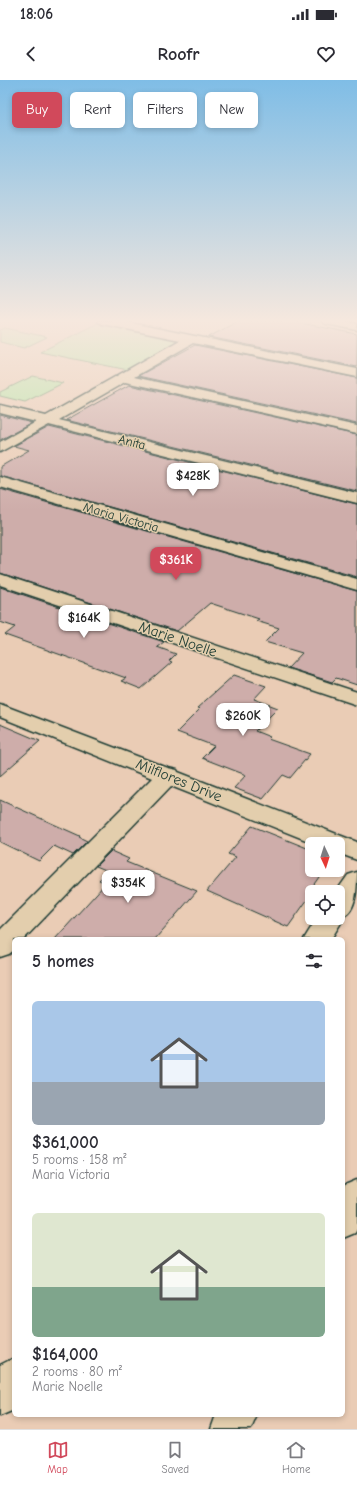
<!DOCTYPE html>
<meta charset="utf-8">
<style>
body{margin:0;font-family:"Comic Neue",sans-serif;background:#f2f2f3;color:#2b2b33;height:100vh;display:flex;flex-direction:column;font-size:15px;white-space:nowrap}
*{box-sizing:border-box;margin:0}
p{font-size:13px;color:#7c7c81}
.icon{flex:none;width:22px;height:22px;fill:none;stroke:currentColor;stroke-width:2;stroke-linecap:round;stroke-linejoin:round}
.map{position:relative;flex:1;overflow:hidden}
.drawer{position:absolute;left:12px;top:857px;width:333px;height:480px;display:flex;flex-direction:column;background:#fff;border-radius:6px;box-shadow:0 2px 6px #0003}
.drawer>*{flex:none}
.banner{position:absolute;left:12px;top:12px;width:333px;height:36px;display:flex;gap:8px}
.needle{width:26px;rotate:176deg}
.controls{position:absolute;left:305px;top:757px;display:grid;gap:8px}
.controls a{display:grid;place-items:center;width:40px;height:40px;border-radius:6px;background:#fff;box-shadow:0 2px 6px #0003;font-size:20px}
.price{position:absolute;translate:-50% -34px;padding:0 9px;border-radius:8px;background:#fff;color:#222;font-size:13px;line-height:26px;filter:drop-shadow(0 1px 2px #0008)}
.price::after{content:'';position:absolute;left:50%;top:24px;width:12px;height:9px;margin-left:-6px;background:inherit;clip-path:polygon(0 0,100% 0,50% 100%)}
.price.selected{background:#d1495b;color:#fff}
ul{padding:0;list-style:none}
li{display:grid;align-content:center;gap:8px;height:212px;padding:0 20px}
li span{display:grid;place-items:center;height:124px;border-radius:6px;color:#555}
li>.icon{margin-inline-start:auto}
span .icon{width:72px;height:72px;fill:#fffc;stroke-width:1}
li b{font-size:17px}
h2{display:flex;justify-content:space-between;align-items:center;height:48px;padding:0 20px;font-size:17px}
.chip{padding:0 14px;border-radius:6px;background:#fff;box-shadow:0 2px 6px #0003;font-size:14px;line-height:36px}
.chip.selected{background:#d1495b;color:#fff}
.status{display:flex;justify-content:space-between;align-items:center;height:28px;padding:0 20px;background:#fff;direction:ltr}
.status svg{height:11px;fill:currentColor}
header{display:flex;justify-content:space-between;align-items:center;height:52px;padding:0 20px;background:#fff;font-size:18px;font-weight:700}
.tab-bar{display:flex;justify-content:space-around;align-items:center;height:56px;border-top:1px solid #e1e1e2;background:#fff;font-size:11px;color:#7c7c81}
.tab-bar a{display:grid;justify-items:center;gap:2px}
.tab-bar .selected{color:#d1495b}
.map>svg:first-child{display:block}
</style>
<div class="status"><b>18:06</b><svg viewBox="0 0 49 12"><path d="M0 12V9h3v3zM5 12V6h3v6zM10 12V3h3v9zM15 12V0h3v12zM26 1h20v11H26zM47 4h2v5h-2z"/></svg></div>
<header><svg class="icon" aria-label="back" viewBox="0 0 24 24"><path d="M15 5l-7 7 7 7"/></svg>Roofr<svg class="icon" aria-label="heart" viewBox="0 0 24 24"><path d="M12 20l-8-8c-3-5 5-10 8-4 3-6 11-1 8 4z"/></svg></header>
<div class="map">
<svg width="357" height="1349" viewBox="0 0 357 1349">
<rect width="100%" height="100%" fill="#eaccb5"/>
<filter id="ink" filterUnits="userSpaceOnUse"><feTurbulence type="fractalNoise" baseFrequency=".025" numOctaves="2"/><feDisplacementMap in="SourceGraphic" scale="8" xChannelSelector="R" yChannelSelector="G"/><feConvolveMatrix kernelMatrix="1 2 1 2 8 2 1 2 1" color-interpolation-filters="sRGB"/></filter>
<g filter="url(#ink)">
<g fill="#b5e5a5" stroke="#6a916c">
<path d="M100 242 188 260 133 291 40 272Z"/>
<path d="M5 248 47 257 24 268 0 262V250Z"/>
<path d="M33 296 63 303 25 322 0 316V312Z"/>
</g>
<g fill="#ceadaa" stroke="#1f3d34">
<path d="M238 241H291L357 254V287L209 257Z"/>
<path d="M195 265 357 298V344L138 296Z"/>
<path d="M129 305 357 355V411L66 340Z"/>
<path d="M0 335 32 343 0 360Z"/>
<path d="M49 347 357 424V497L0 396V387L29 370 14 366Z"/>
<path d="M0 409 357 511V605L336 598 332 602 288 588 302 573 265 562 279 548 256 541 259 539 210 523 177 551 0 493Z"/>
<path d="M0 507 164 562 157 567 176 574 169 581 172 582 141 609 121 601 126 598 5 555 15 547 0 542Z"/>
<path d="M234 595 266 606 254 619 278 628 255 651 270 657 268 659 310 674 290 698 283 695 263 719 234 708 246 695 202 678 214 666 177 652 200 629 197 628Z"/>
<path d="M0 644 40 661 0 696Z"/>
<path d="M0 720 80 756 79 757 87 761 73 775 54 766 39 781 0 762Z"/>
<path d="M252 746 312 770V790H324L307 814 310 816 288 847 207 811 236 777 228 774Z"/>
<path d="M111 771 129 779 126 782 197 811 155 859H55L106 803 99 800 108 791 96 786Z"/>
</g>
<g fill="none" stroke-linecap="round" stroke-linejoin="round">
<g stroke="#1f3d34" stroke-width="3">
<g id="minor">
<path d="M97 241H121L357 289V297L193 263 134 297 357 346V354L125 302 59 340 357 413V423L49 345 0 372V362L36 342 0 333V325L46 336 180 260 102 244Z"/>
<path d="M321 241H346L357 244V250L326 244Z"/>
<path d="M0 397 357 499V510L0 407Z"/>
<path d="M0 494 357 612V625L0 505Z"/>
<path d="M0 624 168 688 177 690 178 692 357 762V780L338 773V764H316L171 706 24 859H14V870L9 874 0 877V850L152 698 0 637Z"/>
<path d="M357 792C357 806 357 831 343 836L344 838 331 859H304L317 838H338V812H336L348 795Z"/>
<path d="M357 1100V1149L355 1153 343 1158V1109L345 1105Z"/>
<path d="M14 1278V1330L0 1336V1285Z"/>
<path d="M216 1335H257L251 1349H211Z"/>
</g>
</g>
<use href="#minor" fill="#e3cead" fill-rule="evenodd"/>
</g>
</g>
<linearGradient id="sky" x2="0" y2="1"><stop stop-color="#7fbde6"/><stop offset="0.56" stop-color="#f6e8de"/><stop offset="1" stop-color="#f6e8de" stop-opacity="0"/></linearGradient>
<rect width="357" height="430" fill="url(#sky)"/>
<g text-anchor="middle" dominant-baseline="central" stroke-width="3" stroke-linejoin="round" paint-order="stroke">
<g font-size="13" fill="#1f3d34" stroke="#e3cead">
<text transform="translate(132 362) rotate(14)">Anita</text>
<text transform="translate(121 437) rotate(16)">Maria Victoria</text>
</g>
<g font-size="15" fill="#1f3d34" stroke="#e3cead">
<text transform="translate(178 559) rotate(19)">Marie Noelle</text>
<text transform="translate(179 700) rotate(22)">Milflores Drive</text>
</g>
</g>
</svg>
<div class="controls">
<a><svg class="needle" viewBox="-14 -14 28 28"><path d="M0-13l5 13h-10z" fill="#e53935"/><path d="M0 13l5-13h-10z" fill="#7c7c81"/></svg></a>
<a><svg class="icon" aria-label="locate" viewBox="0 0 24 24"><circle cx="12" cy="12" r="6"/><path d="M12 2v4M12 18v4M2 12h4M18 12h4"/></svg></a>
</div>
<b class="price" style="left:193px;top:417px">$428K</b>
<b class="price selected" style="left:176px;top:501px">$361K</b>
<b class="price" style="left:84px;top:559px">$164K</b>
<b class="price" style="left:243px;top:657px">$260K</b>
<b class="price" style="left:128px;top:824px">$354K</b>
<div class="banner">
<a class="chip selected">Buy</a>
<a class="chip">Rent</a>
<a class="chip">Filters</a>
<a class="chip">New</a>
</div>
<section class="drawer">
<h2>5 homes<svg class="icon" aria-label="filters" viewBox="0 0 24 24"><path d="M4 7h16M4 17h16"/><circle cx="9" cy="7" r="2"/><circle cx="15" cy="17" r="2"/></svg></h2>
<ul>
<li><span style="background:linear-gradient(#a9c7e8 65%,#9aa5b1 0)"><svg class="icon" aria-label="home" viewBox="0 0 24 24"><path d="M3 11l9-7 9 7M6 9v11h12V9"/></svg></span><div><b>$361,000</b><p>5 rooms · 158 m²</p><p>Maria Victoria</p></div></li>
<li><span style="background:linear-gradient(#dfe7d0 60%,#7fa58c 0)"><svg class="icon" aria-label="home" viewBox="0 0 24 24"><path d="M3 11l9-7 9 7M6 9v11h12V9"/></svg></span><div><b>$164,000</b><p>2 rooms · 80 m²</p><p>Marie Noelle</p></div></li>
</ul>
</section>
</div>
<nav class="tab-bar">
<a class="selected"><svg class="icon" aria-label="map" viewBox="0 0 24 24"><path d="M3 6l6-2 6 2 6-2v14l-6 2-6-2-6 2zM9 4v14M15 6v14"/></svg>Map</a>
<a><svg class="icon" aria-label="saved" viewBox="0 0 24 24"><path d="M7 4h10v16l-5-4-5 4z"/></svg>Saved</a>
<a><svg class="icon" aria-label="home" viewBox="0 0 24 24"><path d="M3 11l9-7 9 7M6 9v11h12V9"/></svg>Home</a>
</nav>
